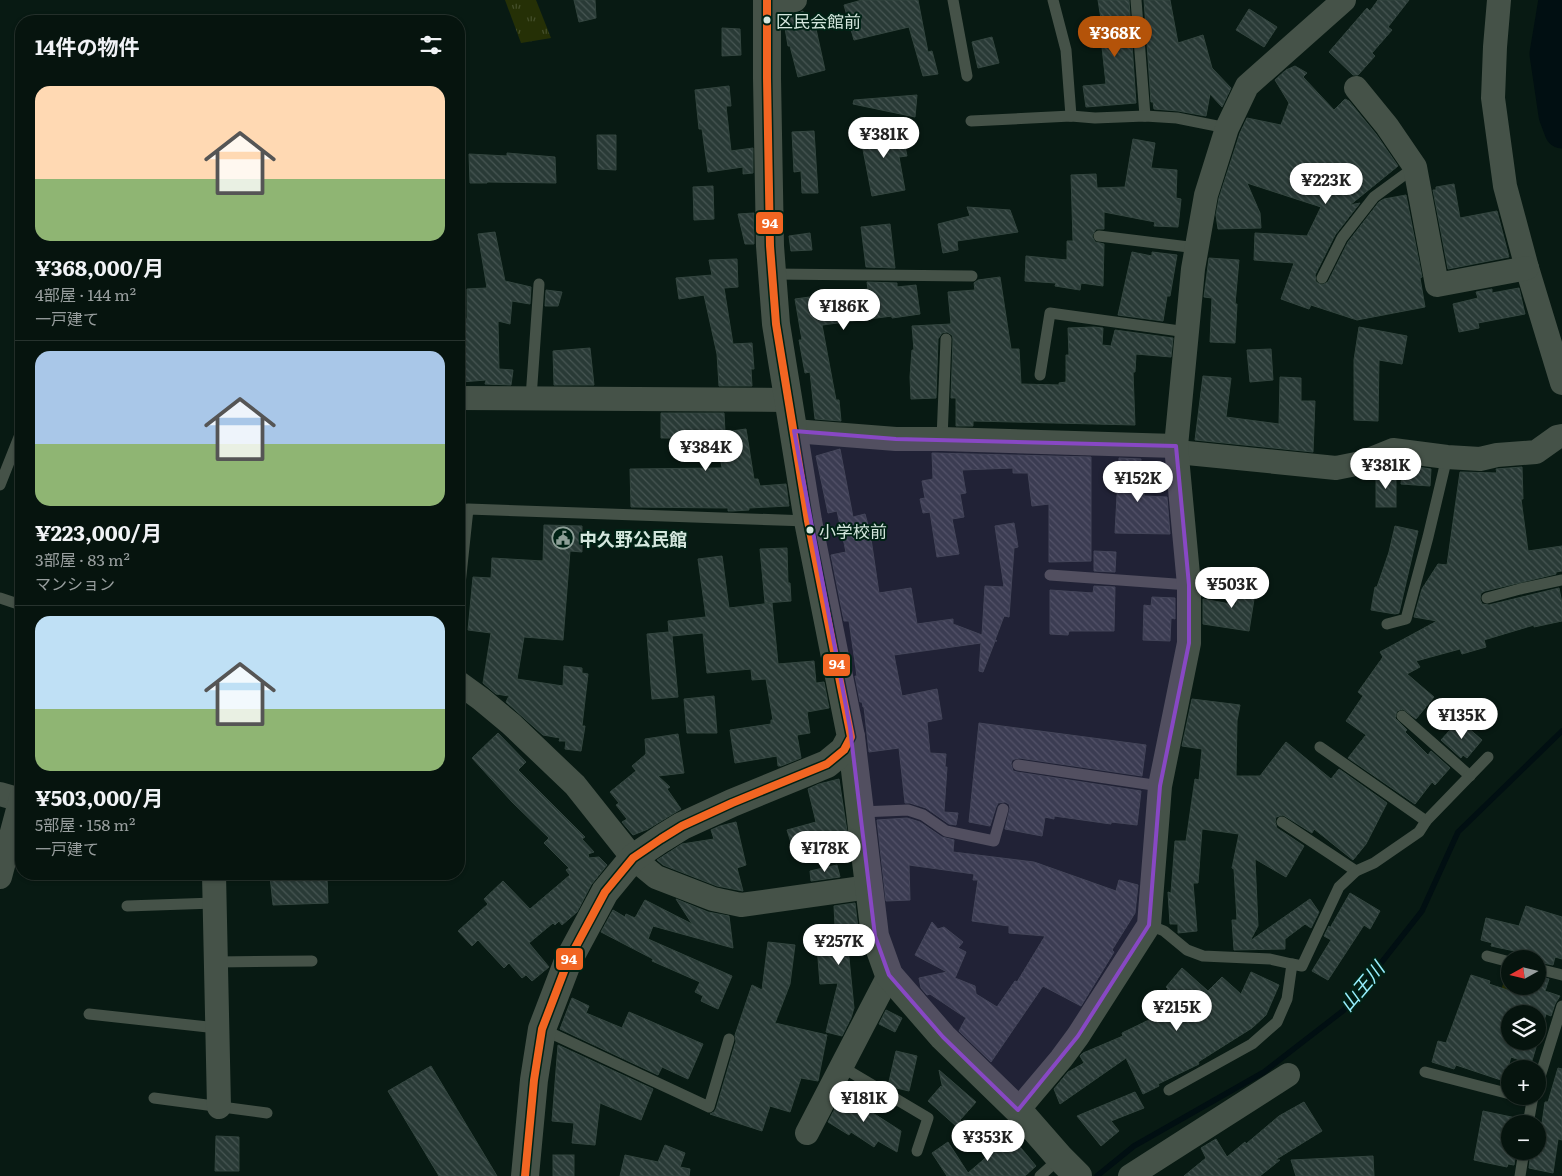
<!DOCTYPE html>
<html lang="ja">
<meta charset="utf-8">
<style>
body{margin:0;font-family:Literata,"Noto Sans JP",serif;background:#14211c;color:#f1f3f6;height:100vh;display:flex;flex-direction:column;font-size:19px;white-space:nowrap}
*{box-sizing:border-box;margin:0}
p{font-size:16px;color:#989e9e}
.icon{flex:none;width:28px;height:28px;fill:none;stroke:currentColor;stroke-width:2;stroke-linecap:round;stroke-linejoin:round}
.map{position:relative;flex:1;overflow:hidden}
.details{position:absolute;left:15px;top:15px;width:450px;height:865px;display:flex;flex-direction:column;background:#06140e;border-radius:20px;box-shadow:0 1px 4px #0004,0 0 0 1px #27332e}
.details>*{flex:none}
.needle{width:32px;rotate:262deg}
.controls{position:absolute;left:1501px;top:950px;display:grid;gap:10px}
.controls a{display:grid;place-items:center;width:45px;height:45px;border-radius:50%;background:#06140e;box-shadow:0 1px 4px #0004,0 0 0 1px #27332e;font-size:25px}
.price{position:absolute;translate:-50% -42px;padding:0 11px;border-radius:18px;background:#fff;color:#222;font-size:16px;line-height:32px;filter:drop-shadow(0 1px 2px #0008)}
.price::after{content:'';position:absolute;left:50%;top:30px;width:15px;height:11px;margin-left:-8px;background:inherit;clip-path:polygon(0 0,100% 0,50% 100%)}
.price.current{background:#b45309;color:#fff}
ul{padding:0;list-style:none}
li{display:grid;align-content:center;gap:10px;height:265px;padding:0 20px}
li+li{border-top:1px solid #27332e}
li span{display:grid;place-items:center;height:155px;border-radius:15px;color:#555}
li>.icon{margin-inline-start:auto}
span .icon{width:90px;height:90px;fill:#fffc;stroke-width:1}
li b{font-size:21px}
h2{display:flex;justify-content:space-between;align-items:center;height:60px;padding:0 20px;font-size:21px}
.map>svg:first-child{display:block}
</style>
<div class="map">
<svg width="1562" height="1176" viewBox="0 0 1562 1176">
<defs>
<pattern id="park-tufts" width="24" height="20" patternUnits="userSpaceOnUse" patternTransform="scale(1.25)"><rect width="24" height="20" fill="#253006"/><path d="M3 7l-1-3M5 7V3M7 7l1-3M15 17l-1-3M17 17v-4M19 17l1-3" fill="none" stroke="#444e2a"/></pattern>
<pattern id="building-back-hatch" width="6" height="6" patternUnits="userSpaceOnUse" patternTransform="scale(1.25)"><rect width="6" height="6" fill="#293a36"/><path d="M-1 5l2 2M0 0l6 6M5-1l2 2" fill="none" stroke="#475653"/></pattern>
</defs>
<rect width="100%" height="100%" fill="#081a13"/>
<g fill="url(#park-tufts)">
<path d="M505 0H536L551 38 521 43Z"/>
<path d="M1508 967H1510V986H1527L1519 1014H1510L1492 1022Z"/>
</g>
<g fill="none" stroke-linecap="round" stroke-linejoin="round">
<path stroke="#010f12" stroke-width="5.5" d="M1097 1176 1134 1146 1264 1072 1344 1010 1422 911 1458 832 1562 731"/>
<path stroke="#010f12" stroke-width="35" d="M1556 0 1547 54 1556 115 1562 131"/>
</g>
<g fill="url(#building-back-hatch)" stroke="#33453f" fill-rule="evenodd">
<path d="M574 0H595L596 18 579 22Z"/>
<path d="M862 0H918L928 52 932 51 938 74 923 76 909 27 854 40 844 5Z"/>
<path d="M1098 0H1129L1136 103 1086 107 1083 86 1106 84 1101 38H1104Z"/>
<path d="M1144 0H1170L1178 43 1203 35 1212 68 1231 88 1222 107 1210 94 1206 116 1178 111 1154 109 1153 102H1151Z"/>
<path d="M1378 0H1409L1388 27 1392 30 1372 53 1375 56 1358 75H1353L1329 52 1367 8 1370 11Z"/>
<path d="M1249 9 1277 27 1264 47 1236 30Z"/>
<path d="M803 11 804 28 811 27 812 30 816 29 825 70 798 77 790 46H788L783 16 797 14Z"/>
<path d="M722 28 740 29 741 55 722 56Z"/>
<path d="M992 37 999 63 978 68 972 42Z"/>
<path d="M1295 66 1307 73 1303 77 1334 110 1345 99 1349 101 1376 134 1398 166 1350 205 1360 203 1335 235 1315 275 1316 282 1322 285 1328 282 1348 242 1379 202 1384 199 1406 195 1422 277 1420 278 1425 307 1357 320 1311 305 1309 309 1281 299 1294 263 1254 260 1255 233 1307 236 1321 207 1247 183 1260 213 1261 228 1218 229 1216 215 1219 198 1240 133 1247 118 1281 125 1289 103 1275 80 1286 70Z"/>
<path d="M729 86 731 106H726L731 151 753 148V173L743 174V167L708 172 702 129H699L695 90Z"/>
<path d="M917 95 915 117 853 104 854 100Z"/>
<path d="M901 127 907 156 899 157 905 190 872 196 859 129Z"/>
<path d="M814 131 818 193H802L801 171 794 172 792 132Z"/>
<path d="M597 135H616V170L598 169Z"/>
<path d="M1133 139 1155 143 1151 168 1177 170 1176 198 1181 199 1178 227 1154 226 1155 222 1104 212V229H1096L1092 236 1095 242 1104 244 1103 286 1081 283 1080 290 1055 286 1056 283 1025 281 1026 256 1067 260V241H1073L1071 175 1096 174 1097 188 1125 187Z"/>
<path d="M507 153 555 157 556 183 487 182V183H470L469 154 507 156Z"/>
<path d="M1454 184 1460 218 1497 211 1509 257 1448 269 1433 190H1436V187Z"/>
<path d="M713 186 714 219 694 220 693 187Z"/>
<path d="M967 207 1010 210 1018 232 957 241 958 250 943 253 938 224 970 216Z"/>
<path d="M754 213V244H745L738 214Z"/>
<path d="M890 224 895 268 866 267 861 227Z"/>
<path d="M495 232 505 281 531 287 530 304 512 301 510 324 498 321 499 369 513 370 511 385 485 384 486 380 461 382 459 355H461L464 319H467V289L487 288 478 234Z"/>
<path d="M810 233 812 250 791 251 789 236Z"/>
<path d="M1132 252 1152 256V252L1177 255 1170 296H1167L1163 321 1118 315Z"/>
<path d="M1209 258 1239 260 1235 304H1237L1235 343 1210 342 1212 298 1204 297Z"/>
<path d="M737 259 738 287 724 288 733 344 752 343 754 369H751L752 386H719L717 354 704 295 679 299 676 278 712 275 709 260Z"/>
<path d="M1000 277 1011 349H1019L1021 384 1059 385V383L1066 382V355H1069L1068 328 1094 327 1103 328 1102 345 1111 346 1115 330 1173 338 1171 357 1136 354 1135 372H1133L1135 425 973 421V426H956V398H951L953 339 952 335 947 332 942 333 938 339 936 398 911 399 910 377 912 350H914L912 326 951 324 948 292 975 290 974 283 978 280Z"/>
<path d="M867 282 897 283V287L916 285 920 314 892 318V316L822 325 836 400H839L841 421 815 419 810 372 805 373 799 340H802L795 299 868 289Z"/>
<path d="M1519 288 1525 314 1478 323 1479 328 1459 332 1453 304 1478 298 1476 292 1492 289V293Z"/>
<path d="M546 290 562 292 558 306H545Z"/>
<path d="M1359 327 1407 336 1402 364 1379 360 1378 421 1354 420V360Z"/>
<path d="M590 348 594 385H554L553 351Z"/>
<path d="M1271 349 1273 380 1250 382 1247 350Z"/>
<path d="M1203 376 1231 378 1226 417 1279 424 1280 377 1301 378V401H1315L1313 452 1195 440Z"/>
<path d="M661 413H724L725 432 746 429 754 479H758L760 486 786 484 789 506 749 508V510L733 511H728V508L631 507 630 469 722 468 717 438H661Z"/>
<path d="M840 449 853 517 865 514 870 532 879 593 911 588 917 624 953 619V624L982 635 985 586 1004 587 995 526 1014 523 1018 547 1014 548 1009 617 1004 616 995 640 997 641H995L983 672 979 671 981 643 894 655 902 696 937 689 942 719 927 722 930 753 946 754 945 767H947L944 812 958 813 956 825 949 824 926 808 910 803H905L899 748 869 752 864 707H863L862 702H860L855 676H857L849 621H844L831 555 846 552 837 511 828 513 816 456Z"/>
<path d="M932 453 1091 457V561L1049 562V504L1032 506 1028 473H1013V468L962 470 966 493 960 494 964 517 952 519 959 554 937 557 930 512 923 513 920 499 925 498 922 481 933 479Z"/>
<path d="M1119 458 1141 459 1140 476H1145L1144 496 1167 497 1170 534 1115 533Z"/>
<path d="M1403 465 1431 469 1430 486 1401 484Z"/>
<path d="M1522 467 1523 499H1521L1528 551 1562 546V571L1556 572V574L1485 591 1481 593 1480 599 1482 604 1489 605 1559 588 1562 603V621L1534 627V625L1484 640 1486 647 1462 654 1460 649 1416 661 1420 667 1407 674 1434 697 1416 719 1403 709 1397 711 1395 718 1407 730 1405 732 1428 755 1431 751 1450 768 1435 785 1432 782 1415 804 1348 758 1366 735 1346 721 1363 696 1358 692 1383 657 1380 652 1437 621 1414 617 1422 589 1438 564 1447 565 1460 472 1497 473 1496 469Z"/>
<rect x="1376" y="472" width="20" height="35"/>
<path d="M544 525 582 526V552L570 551 563 640 524 637 517 679 563 686 564 666 582 668V673L588 674 582 726H585L581 751 565 749 566 741H559L560 738 543 735 506 702 509 696 496 694 483 683 491 633 468 630 473 577 491 578 492 558 543 561Z"/>
<path d="M1395 526 1418 531 1399 613 1395 614 1371 610 1375 587H1377L1389 552Z"/>
<path d="M787 548 788 583H790L791 601 765 603 760 549Z"/>
<path d="M1094 551 1116 552 1115 572 1094 571Z"/>
<path d="M722 556 729 608 772 603 778 664 814 661 816 683 824 682 829 708 807 712 810 733 797 735 801 758 781 766H778L777 756 735 763 730 730 771 724V720H773L766 679 752 680 751 669 707 673 703 633 672 636 678 697 652 699 647 634 669 632 668 621 706 617 698 559Z"/>
<path d="M1240 578 1257 580 1249 631 1203 624V599L1236 605Z"/>
<path d="M1094 586 1115 587 1114 631H1069L1068 635 1050 634V590L1093 593Z"/>
<path d="M1152 597 1175 598V619L1171 618 1170 641 1143 640 1144 605 1151 606Z"/>
<path d="M714 696 717 733H687L684 699Z"/>
<path d="M1192 699 1240 705 1237 721 1236 776H1260L1286 742 1331 779 1339 769 1387 803 1366 844 1353 860 1314 829 1312 833 1283 815 1276 817 1275 822 1277 828 1304 846 1286 877 1255 859 1258 926 1250 941 1310 899 1319 912 1311 928 1305 924 1285 939V949L1234 950 1232 920H1237L1234 869 1232 868 1239 834 1202 829 1198 883H1193L1197 931 1178 933V924H1170L1168 892 1171 893 1175 841H1186L1195 779 1199 780 1202 749 1182 746Z"/>
<path d="M1459 720 1482 740 1467 758 1463 755 1461 758 1441 740Z"/>
<path d="M979 723 1146 745 1142 776 1019 758 1012 760 1011 764 1013 771 1017 772 1141 791 1137 825 1111 822V824L1054 816V819L1045 817 1042 836 1005 829 1010 808 1009 804 1005 802 998 803 996 807 990 826 969 822Z"/>
<path d="M498 733 526 762 518 770 585 837 582 839 594 852 588 854 589 858 599 857 607 865 591 885 577 912 562 925 559 921 555 925 553 923 529 943 549 967 532 981 526 975 522 978 509 963 504 968 478 940 472 946 458 931 488 904 484 899 503 881 530 909 570 875 566 870 569 868 544 843 549 838 512 802 472 758Z"/>
<path d="M678 734 684 773 658 776 670 787 667 789 681 809 648 829 633 835 622 822 627 819 616 805 619 803 610 792 636 771 632 766 646 754 645 739Z"/>
<path d="M839 779 847 831 793 849 787 830 816 822 808 789 819 784Z"/>
<path d="M907 818 920 822 942 837 954 840 953 852 1034 862 1116 891 1119 880 1138 885 1135 913 1112 950 1114 952 1081 1006 1043 986 991 1062 959 1031 966 1018 930 994 927 995 921 988 919 978 947 972 915 955 932 922 938 929 944 927 963 942 958 948 966 952 955 978 975 986 976 994 997 1007 1015 981 1017 982 1045 936 1009 933V926L972 921 978 880H973L974 874 909 865 910 900 886 901 877 820Z"/>
<path d="M736 822 746 865 737 868 743 891 717 886 663 865 657 860 682 844 714 839 711 830 720 826Z"/>
<path d="M837 865 840 877 811 881 810 871Z"/>
<path d="M270 876 327 877 328 903 273 905Z"/>
<path d="M1350 893 1380 911 1370 929 1364 925 1328 980 1312 971 1331 940 1324 936 1329 926 1330 928Z"/>
<path d="M676 899 708 912 729 916 733 948 653 926 648 939 732 976 718 1009 701 1001 703 996 695 992 700 982 652 961 653 959 601 932 613 910 625 917 626 914 635 918 645 900 692 924Z"/>
<path d="M855 903 859 937 847 938 854 1008 851 1018 842 1036 826 1032 838 983 820 984 817 946 828 945 826 926 835 925 834 906Z"/>
<path d="M1526 906 1562 917V959L1555 957 1553 965 1538 962V956L1491 946 1492 943 1481 940 1486 918 1519 926Z"/>
<path d="M768 942 795 945 790 984 775 1023 827 1035 818 1081 801 1078 790 1112 770 1106 762 1131 710 1114 714 1112 716 1109 736 1041 735 1035 752 985 762 990Z"/>
<path d="M1182 968 1208 991 1222 977 1241 994 1251 972 1279 985 1266 1015 1252 1028 1198 1062 1199 1064 1158 1084 1159 1086 1143 1094 1126 1058 1060 1104 1054 1089 1068 1072 1084 1063 1080 1056 1083 1053 1123 1036 1122 1033 1153 1018 1146 1011 1168 989 1166 987Z"/>
<path d="M1471 975 1490 981 1489 984 1526 996 1529 986H1538V977L1549 979 1545 991 1560 996 1555 1004 1551 1016 1546 1014 1531 1064 1511 1057 1504 1081 1456 1065 1454 1069 1432 1062 1438 1041 1446 1043ZM1510 1014H1538V1041H1510Z"/>
<path d="M572 998 589 1006 586 1013 622 1028 629 1012 703 1044 688 1079 662 1067 658 1075 560 1029Z"/>
<path d="M886 1010 902 1018 895 1032 879 1024Z"/>
<path d="M558 1045 653 1089 641 1120 600 1103 595 1145 572 1143 574 1123 552 1121Z"/>
<path d="M896 1051 917 1056 909 1091 888 1086Z"/>
<path d="M431 1066 497 1176H439L388 1091Z"/>
<path d="M1558 1068 1562 1069V1140L1558 1139 1553 1173 1529 1168 1531 1151H1538V1124H1536V1122L1542 1123 1545 1102H1548Z"/>
<path d="M939 1070 976 1102 960 1120 967 1132 965 1134 928 1101 941 1086 943 1090Z"/>
<path d="M844 1091 867 1104 865 1108 901 1131 897 1152 878 1141 874 1147 851 1132 849 1135 828 1122Z"/>
<path d="M1135 1092 1144 1108 1111 1121 1119 1131 1101 1146 1077 1116Z"/>
<path d="M1304 1102 1322 1131 1275 1160H1280L1260 1176H1184L1206 1158 1201 1148 1216 1139 1227 1157 1245 1142 1246 1144 1279 1116Z"/>
<path d="M1483 1111 1521 1119V1124H1510V1151H1516L1514 1165 1508 1164 1507 1167 1474 1160Z"/>
<path d="M216 1136 239 1137V1171H215Z"/>
<path d="M1011 1136 1036 1166 1025 1176H947L932 1153 948 1142 968 1173Z"/>
<path d="M665 1145 685 1153 680 1167 690 1169 689 1176H620L625 1155 658 1162Z"/>
<rect x="553" y="1155" width="21" height="21"/>
<path d="M1373 1156 1374 1176H1296L1291 1160Z"/>
</g>
<g fill="none" stroke-linecap="round" stroke-linejoin="round">
<g stroke="#455248" stroke-width="11">
<path d="M953 0 967 76"/>
<path d="M1053 0 1066 50 1071 116"/>
<path d="M1136 0 1145 116"/>
<path d="M971 121 1071 116 1095 118 1145 116 1177 118 1227 128"/>
<path d="M1099 236 1197 248"/>
<path d="M772 274 972 276"/>
<path d="M1322 278 1342 238 1374 197 1415 167"/>
<path d="M1040 375 1050 313 1187 332"/>
<path d="M531 398 539 284"/>
<path d="M942 439 946 339"/>
<path d="M0 485 21 432"/>
<path d="M1050 575 1189 585"/>
<path d="M459 594 468 509 808 521"/>
<path d="M0 598 21 605"/>
<path d="M1487 598 1520 589 1562 580"/>
<path d="M1387 624 1406 619 1428 537 1447 457"/>
<path d="M1402 716 1470 776"/>
<path d="M1320 747 1426 821"/>
<path d="M1018 765 1160 786"/>
<path d="M861 812 908 810 923 815 946 831 994 841 1003 809"/>
<path d="M1282 822 1356 871"/>
<path d="M127 906 214 903"/>
<path d="M1149 925 1164 931 1187 950 1203 956 1270 959 1292 964"/>
<path d="M1487 956 1510 962"/>
<path d="M215 962 312 961"/>
<path d="M1538 969 1562 975"/>
<path d="M89 1014 217 1028"/>
<path d="M542 1029 709 1107 729 1039"/>
<path d="M842 1067 928 1118 917 1151"/>
<path d="M1425 1072 1510 1094"/>
<path d="M1538 1083 1562 1006"/>
<path d="M1169 1090 1252 1044 1277 1022 1287 999 1292 964 1302 966 1339 887 1356 871 1374 863 1419 832 1426 821 1488 757"/>
<path d="M1518 1096 1532 1100"/>
<path d="M154 1098 267 1113"/>
<path d="M1528 1124 1533 1096"/>
<path d="M1040 1176 1060 1158"/>
<path d="M1520 1176 1524 1151"/>
</g>
<g stroke="#455248" stroke-width="24">
<path d="M1499 0 1495 47 1493 98 1505 186 1527 268 1562 383"/>
<path d="M767 5 795 0"/>
<path d="M1356 88 1387 126 1415 167 1437 285 1527 268"/>
<path d="M459 398 789 400"/>
<path d="M794 431 896 439H942L1176 446"/>
<path d="M1177 452 1336 468 1361 463 1393 450 1447 457 1480 459 1497 455 1536 452 1557 437 1562 436"/>
<path d="M459 683 481 699 511 724 575 785 633 858 656 877 713 899 741 905 869 887"/>
<path d="M0 794 21 800"/>
<path d="M214 874 219 1107"/>
<path d="M0 877 21 798"/>
<path d="M1018 1110 1061 1059 1078 1036 1149 925 1160 786 1189 643V585L1176 446 1193 269 1206 195 1227 128 1247 86 1344 0"/>
<path d="M807 1133 889 975"/>
<path d="M1130 1176 1288 1075"/>
</g>
<g stroke="#455248" stroke-width="28">
<path d="M851 737 875 936 889 975 943 1037 1018 1110 1060 1158 1078 1176"/>
<path d="M525 1176 534 1080 542 1029 568 961 605 892 633 858 661 839 682 826 732 803 827 764 844 750 851 737 808 521 776 324 770 246 767 78V0"/>
</g>
<g stroke="#002215" stroke-width="11">
<path id="bus-1" d="M525 1176 534 1080 542 1029 568 961 605 892 633 858 661 839 682 826 732 803 827 764 844 750 851 737 808 521 776 324 770 246 767 78V0"/>
</g>
<use href="#bus-1" stroke="#f26522" stroke-width="8"/>
</g>
<path fill="#8848c4" fill-opacity="0.2" stroke="#8848c4" stroke-width="4" stroke-linejoin="round" d="M794 431 896 439 1176 446 1189 585V643L1160 786 1149 925 1078 1036 1018 1110 943 1037 889 975 875 936 850 728Z"/>
<defs>
<g id="civic-ring" transform="scale(1.125)"><circle r="9.5" fill="#002215" stroke="#8d9f97" stroke-width="1.5"/><path d="M-.6-6.5H3V-4.5H.6V-3L4-1V1h2V6H-6V1h2V-1L-.6-3ZM-1.2 2.5V6h2.4V2.5Z" fill="#8d9f97"/></g>
</defs>
<g fill-rule="evenodd">
<use href="#civic-ring" x="563" y="538"/>
</g>
<g fill="#d4e7de" stroke="#002215" stroke-width="2">
<circle cx="767" cy="20" r="4.5"/>
<circle cx="810" cy="530" r="4.5"/>
</g>
<g text-anchor="middle" dominant-baseline="central" stroke-width="4" stroke-linejoin="round" paint-order="stroke">
<g font-size="17" fill="#d4e7de" stroke="#002215" text-anchor="start">
<text x="776" y="20">区民会館前</text>
<text x="819" y="530">小学校前</text>
</g>
<g font-size="18" font-weight="bold" fill="#d4e7de" stroke="#002215" text-anchor="start">
<text x="579" y="538">中久野公民館</text>
</g>
<g font-size="19" font-style="italic" fill="#97eefe" stroke="#002215">
<text transform="translate(1361 986) rotate(-50)">山王川</text>
</g>
</g>
<g stroke="#002215" stroke-width="2">
<rect x="755" y="211" width="29" height="24" rx="5" fill="#f26522"/>
<rect x="822" y="653" width="29" height="24" rx="5" fill="#f26522"/>
<rect x="555" y="947" width="29" height="24" rx="5" fill="#f26522"/>
</g>
<g font-size="14" text-anchor="middle" font-weight="bold" fill="#fff">
<text x="770" y="228">94</text>
<text x="837" y="669">94</text>
<text x="569" y="964">94</text>
</g>
</svg>
<div class="controls">
<a><svg class="needle" viewBox="-14 -14 28 28"><path d="M0-13l5 13h-10z" fill="#e53935"/><path d="M0 13l5-13h-10z" fill="#989e9e"/></svg></a>
<a><svg class="icon" aria-label="layers" viewBox="0 0 24 24"><path d="M12 4l9 5-9 5-9-5zM3 14l9 5 9-5"/></svg></a>
<a>+</a>
<a>−</a>
</div>
<b class="price current" style="left:1115px;top:58px">¥368K</b>
<b class="price" style="left:884px;top:159px">¥381K</b>
<b class="price" style="left:1326px;top:205px">¥223K</b>
<b class="price" style="left:844px;top:331px">¥186K</b>
<b class="price" style="left:706px;top:472px">¥384K</b>
<b class="price" style="left:1386px;top:490px">¥381K</b>
<b class="price" style="left:1138px;top:503px">¥152K</b>
<b class="price" style="left:1232px;top:609px">¥503K</b>
<b class="price" style="left:1462px;top:740px">¥135K</b>
<b class="price" style="left:825px;top:873px">¥178K</b>
<b class="price" style="left:839px;top:966px">¥257K</b>
<b class="price" style="left:1177px;top:1032px">¥215K</b>
<b class="price" style="left:864px;top:1123px">¥181K</b>
<b class="price" style="left:988px;top:1162px">¥353K</b>
<section class="details">
<h2>14件の物件<svg class="icon" aria-label="filters" viewBox="0 0 24 24"><path d="M4 7h16M4 17h16"/><circle cx="9" cy="7" r="2"/><circle cx="15" cy="17" r="2"/></svg></h2>
<ul>
<li><span style="background:linear-gradient(#ffd9b3 60%,#8fb573 0)"><svg class="icon" aria-label="home" viewBox="0 0 24 24"><path d="M3 11l9-7 9 7M6 9v11h12V9"/></svg></span><div><b>¥368,000/月</b><p>4部屋 · 144 m²</p><p>一戸建て</p></div></li>
<li><span style="background:linear-gradient(#a9c7e8 60%,#8fb573 0)"><svg class="icon" aria-label="home" viewBox="0 0 24 24"><path d="M3 11l9-7 9 7M6 9v11h12V9"/></svg></span><div><b>¥223,000/月</b><p>3部屋 · 83 m²</p><p>マンション</p></div></li>
<li><span style="background:linear-gradient(#bfe0f5 60%,#8fb573 0)"><svg class="icon" aria-label="home" viewBox="0 0 24 24"><path d="M3 11l9-7 9 7M6 9v11h12V9"/></svg></span><div><b>¥503,000/月</b><p>5部屋 · 158 m²</p><p>一戸建て</p></div></li>
</ul>
</section>
</div>
